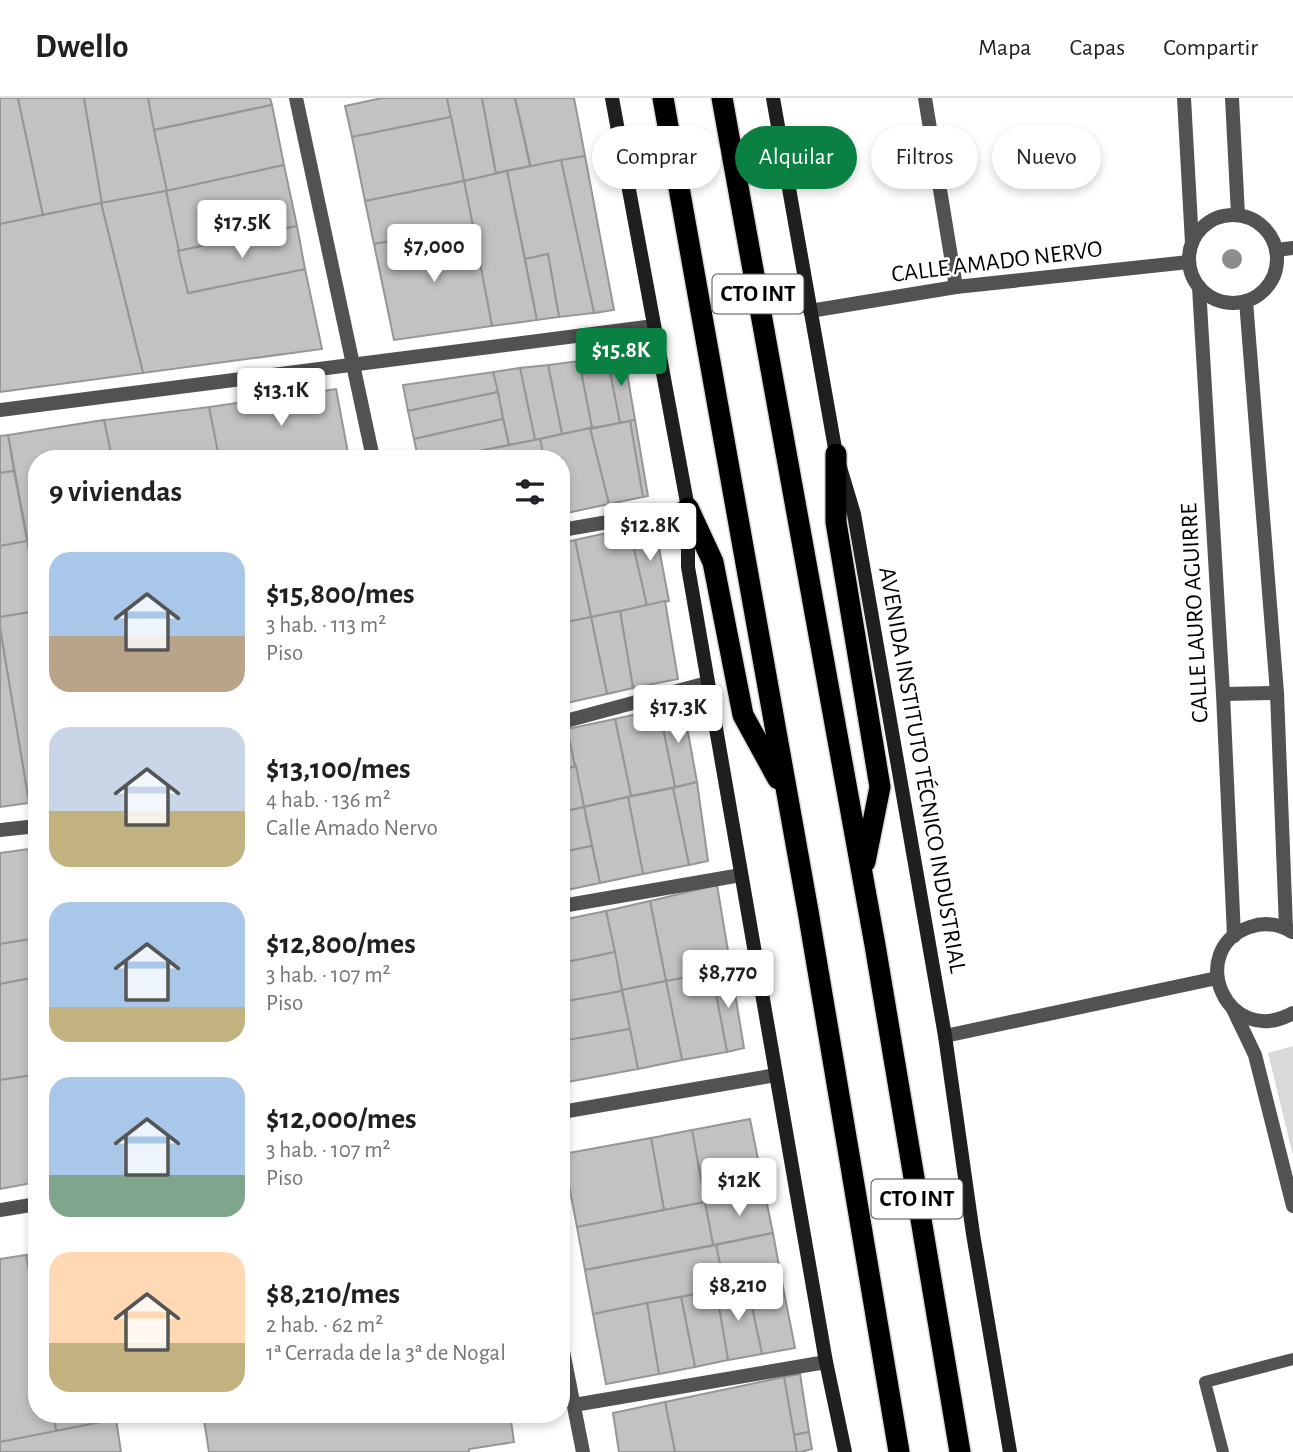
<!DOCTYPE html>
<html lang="es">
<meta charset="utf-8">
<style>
body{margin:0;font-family:"Alegreya Sans",sans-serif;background:#f6f6f6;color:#202124;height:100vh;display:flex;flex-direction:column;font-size:26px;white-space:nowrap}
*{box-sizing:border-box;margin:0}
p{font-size:23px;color:#757577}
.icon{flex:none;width:38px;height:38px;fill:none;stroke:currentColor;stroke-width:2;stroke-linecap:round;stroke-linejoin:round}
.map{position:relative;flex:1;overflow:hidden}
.sheet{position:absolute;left:28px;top:352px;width:542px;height:973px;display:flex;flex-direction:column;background:#fff;border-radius:28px;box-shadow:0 4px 10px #0003}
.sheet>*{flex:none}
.banner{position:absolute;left:592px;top:28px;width:595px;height:63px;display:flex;gap:14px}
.price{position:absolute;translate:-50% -60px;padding:0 16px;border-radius:7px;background:#fff;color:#222;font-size:23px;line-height:46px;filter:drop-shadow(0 2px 4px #0008)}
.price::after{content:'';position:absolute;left:50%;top:42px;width:21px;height:16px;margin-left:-10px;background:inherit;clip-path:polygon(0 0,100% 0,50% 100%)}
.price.selected{background:#0b8043;color:#fff}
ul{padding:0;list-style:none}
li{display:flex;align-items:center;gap:21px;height:175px;padding:0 21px}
li span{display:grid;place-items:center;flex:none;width:196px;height:140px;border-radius:21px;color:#555}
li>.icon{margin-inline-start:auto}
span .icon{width:84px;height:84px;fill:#fffc;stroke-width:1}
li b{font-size:30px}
h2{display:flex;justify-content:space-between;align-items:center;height:84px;padding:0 21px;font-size:30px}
.chip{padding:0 24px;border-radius:32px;background:#fff;box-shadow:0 4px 10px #0003;font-size:24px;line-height:63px}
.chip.selected{background:#0b8043;color:#fff}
header{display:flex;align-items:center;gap:42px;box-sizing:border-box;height:98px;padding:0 35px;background:#fff;border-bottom:2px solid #e0e0e0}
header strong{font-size:33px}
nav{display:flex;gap:38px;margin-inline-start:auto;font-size:24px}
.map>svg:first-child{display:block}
</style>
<header>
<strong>Dwello</strong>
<nav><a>Mapa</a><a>Capas</a><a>Compartir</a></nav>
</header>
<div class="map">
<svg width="1293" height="1354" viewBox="0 0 1293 1354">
<rect width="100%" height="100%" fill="#fff"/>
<path fill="#d9d9d9" d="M1293 948V1058L1268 955Z"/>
<g fill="#c2c2c2" stroke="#969696" stroke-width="2">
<path d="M0 0H18L43 117 0 126Z"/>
<path d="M18 0H84L102 105 43 117Z"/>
<path d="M84 0H148L167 93 102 105Z"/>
<path d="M148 0H270L272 7 154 32Z"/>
<path d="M382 0H447L451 19 352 39 345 8Z"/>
<path d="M447 0H482L496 76 464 83Z"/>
<path d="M482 0H515L530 68 496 75Z"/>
<path d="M515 0H574L585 58 531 69Z"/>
<path d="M272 7 284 67 167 93 154 32Z"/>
<path d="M451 19 464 83 365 103 352 39Z"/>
<path d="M585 58 614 212 594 215 561 62Z"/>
<path d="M561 62 594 215 559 219 548 156 525 161 507 73Z"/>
<path d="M284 67 297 128 178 153 166 93Z"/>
<path d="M507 73 537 222 492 228 464 83Z"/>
<path d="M464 83 473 128 374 146 365 103Z"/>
<path d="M166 93 188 195 305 171 322 251 143 275 101 105Z"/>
<path d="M101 105 143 275 0 294V126Z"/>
<path d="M297 128 305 171 188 195 178 153Z"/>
<path d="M473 128 492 228 394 242 374 146Z"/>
<path d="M548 156 559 219 537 222 525 161Z"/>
<path d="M624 257 635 322 620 325 607 259Z"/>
<path d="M607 259 620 325 592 330 579 263Z"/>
<path d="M579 263 592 330 562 336 548 267Z"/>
<path d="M548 267 562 336 535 342 520 270Z"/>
<path d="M520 270 535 342 509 347 493 274Z"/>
<path d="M493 274 498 294 408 313 403 287Z"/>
<path d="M336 291 349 360H219L209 309Z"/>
<path d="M498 294 503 321 414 341 408 313Z"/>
<path d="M209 309 219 360H112L104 322Z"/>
<path d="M503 321 509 347 444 360H418L414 341Z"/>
<path d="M104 322 112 360H37V493L8 337Z"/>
<path d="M635 322 648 398 643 399 630 323Z"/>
<path d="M630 323 643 399 609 406 590 331Z"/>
<path d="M590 330 609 406 562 416V360H544L540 341Z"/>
<path d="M8 337 14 373 0 375V338Z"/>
<path d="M540 341 544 360H444L535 342Z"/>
<path d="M14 373 27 443 0 448V375Z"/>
<path d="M654 424 669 503 647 508 629 430Z"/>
<path d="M629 430 647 508 591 519 575 442Z"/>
<path d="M575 442 591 519 562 525V445Z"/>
<path d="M27 443 37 493V513L0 519V448Z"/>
<path d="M665 503 678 581 633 590 620 513Z"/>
<path d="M37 513V704L29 705 0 530V519Z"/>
<path d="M620 513 633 590 607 596 591 519Z"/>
<path d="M591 519 607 596 562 606V525Z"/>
<path d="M0 530 29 705 0 709Z"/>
<path d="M683 607 697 684 675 689 659 611Z"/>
<path d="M659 611 675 689 631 698 615 621Z"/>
<path d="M615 621 631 698 584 709 567 631Z"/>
<path d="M567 631 575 669 562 672V632Z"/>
<path d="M576 668 584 709 562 714V672Z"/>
<path d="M697 684 708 763 689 767 673 690Z"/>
<path d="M673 690 689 767 643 776 628 699Z"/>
<path d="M628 699 643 776 600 785 584 709Z"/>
<path d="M584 709 592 748 562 754V714Z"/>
<path d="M592 748 600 785 562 793V754Z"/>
<path d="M37 750V840L0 846V755Z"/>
<path d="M717 787 731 871 666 883 650 803Z"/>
<path d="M650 803 666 883 622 892 606 813Z"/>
<path d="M606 813 615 854 562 865V822Z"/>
<path d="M37 840V879L0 886V846Z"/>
<path d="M615 854 622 893 562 904V865Z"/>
<path d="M731 871 744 950 727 954 712 875Z"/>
<path d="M712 875 727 954 682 962 666 883Z"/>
<path d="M37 879V977L0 982V886Z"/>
<path d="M666 883 682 962 638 971 622 892Z"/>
<path d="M622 893 630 931 562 943V904Z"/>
<path d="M630 931 638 971 562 985V943Z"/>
<path d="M33 977 37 998V1084L0 1091V982Z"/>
<path d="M750 1021 764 1092 705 1104 692 1032Z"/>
<path d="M692 1032 705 1104 664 1112 651 1040Z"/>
<path d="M651 1040 664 1112 577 1129 563 1056Z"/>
<path d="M764 1092 773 1135 713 1147 705 1104Z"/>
<path d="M705 1104 713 1147 585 1172 577 1129Z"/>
<path d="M773 1135 781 1179 725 1190 716 1147Z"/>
<path d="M716 1147 725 1190 593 1216 585 1172Z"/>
<path d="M37 1155V1217L26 1157Z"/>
<path d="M26 1157 37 1217V1316H54L56 1333 0 1344V1161Z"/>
<path d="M781 1179 795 1250 762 1256 747 1186Z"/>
<path d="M747 1186 762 1256 728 1262 716 1192Z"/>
<path d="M716 1192 728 1262 695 1269 681 1199Z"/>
<path d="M681 1199 695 1269 659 1276 647 1205Z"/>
<path d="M647 1205 659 1276 606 1286 593 1216Z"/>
<path d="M800 1276 809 1334 794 1337 784 1279Z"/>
<path d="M784 1279 797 1354H675L665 1304Z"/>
<path d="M665 1304 675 1354H619L613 1315Z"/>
<path d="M54 1316H115L116 1321 56 1333Z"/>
<path d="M203 1316H510L514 1344 469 1351V1354H209Z"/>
<path d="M116 1321 121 1354H0V1344Z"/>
<path d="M809 1334 812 1351 804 1353 805 1354H797L794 1337Z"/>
</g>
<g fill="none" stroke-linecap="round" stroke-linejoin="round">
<g stroke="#dbdbdb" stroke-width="24">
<g id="motorway">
<path d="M663 0 808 813 899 1354"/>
<path d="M722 0 875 847 960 1354"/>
<path d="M836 356V424L880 689 865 764"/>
<path d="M688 410 713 464 743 617 778 681"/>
</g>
</g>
<path stroke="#525252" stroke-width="12" d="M1223 1354 1205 1284 1293 1261"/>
<g stroke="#525252" stroke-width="14">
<path d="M296 0 373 360"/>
<path d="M925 0 956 189"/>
<path d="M1184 0 1192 145"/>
<path d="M1232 0 1238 117"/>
<circle cx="1233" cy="161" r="44"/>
<path d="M1276 152 1293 150"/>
<path d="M1199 189 1223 596 1234 838"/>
<path d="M1246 203 1277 595 1286 830"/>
<path d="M810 213 956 189 1189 164"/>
<path d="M0 312 654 228"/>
<path d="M562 432 688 410"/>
<path d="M1223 596 1277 595"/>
<path d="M562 624 707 585"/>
<path d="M0 732 37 728"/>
<path d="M562 808 741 777"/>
<path d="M1292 834C1279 826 1264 824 1250 829 1185 851 1226 952 1293 915"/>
<path d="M1233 911 1255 957 1293 1108"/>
<path d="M945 938 1217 880"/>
<path d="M562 1014 776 977"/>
<path d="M0 1112 37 1106"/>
<path d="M562 1248 583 1354"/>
<path d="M574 1307 826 1264"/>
</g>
<g stroke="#1f1f1f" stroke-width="14">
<path d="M612 0 688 410V469L826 1264 845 1354"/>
<path d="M773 0 836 356 854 416 945 938 973 1136 1010 1354"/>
</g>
<use href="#motorway" stroke="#000" stroke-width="21"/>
</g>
<circle fill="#8d8d8d" cx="1232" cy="161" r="10"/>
<g text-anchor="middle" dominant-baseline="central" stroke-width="5" stroke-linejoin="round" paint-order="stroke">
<g fill="#fff" stroke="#4c4c4c" stroke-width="2">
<rect x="712.5" y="176.5" width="91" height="39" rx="5"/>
<rect x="871.5" y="1081.5" width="91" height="39" rx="5"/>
</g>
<g font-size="23" font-weight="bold" fill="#000">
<text x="758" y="196">CTO INT</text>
<text x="917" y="1101">CTO INT</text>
</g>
<g font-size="24" fill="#000" stroke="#fff">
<text transform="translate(997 164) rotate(-7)">CALLE AMADO NERVO</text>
<text transform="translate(1195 515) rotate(-93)">CALLE LAURO AGUIRRE</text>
<text transform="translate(922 672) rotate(80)">AVENIDA INSTITUTO TÉCNICO INDUSTRIAL</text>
</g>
</g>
</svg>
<b class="price" style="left:242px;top:162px">$17.5K</b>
<b class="price" style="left:434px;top:186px">$7,000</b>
<b class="price selected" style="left:621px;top:290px">$15.8K</b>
<b class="price" style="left:281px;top:330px">$13.1K</b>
<b class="price" style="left:650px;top:465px">$12.8K</b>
<b class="price" style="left:678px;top:647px">$17.3K</b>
<b class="price" style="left:728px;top:912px">$8,770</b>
<b class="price" style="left:739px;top:1120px">$12K</b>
<b class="price" style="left:738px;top:1225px">$8,210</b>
<div class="banner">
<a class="chip">Comprar</a>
<a class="chip selected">Alquilar</a>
<a class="chip">Filtros</a>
<a class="chip">Nuevo</a>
</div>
<section class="sheet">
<h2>9 viviendas<svg class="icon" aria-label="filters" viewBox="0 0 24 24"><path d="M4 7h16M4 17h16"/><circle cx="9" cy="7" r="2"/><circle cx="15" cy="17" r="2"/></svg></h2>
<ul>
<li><span style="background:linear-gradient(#a9c7e8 60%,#b9a48a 0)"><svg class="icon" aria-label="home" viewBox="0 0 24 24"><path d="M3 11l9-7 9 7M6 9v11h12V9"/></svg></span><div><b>$15,800/mes</b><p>3 hab. · 113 m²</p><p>Piso</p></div></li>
<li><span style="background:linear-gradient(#c9d6e8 60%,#c2b280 0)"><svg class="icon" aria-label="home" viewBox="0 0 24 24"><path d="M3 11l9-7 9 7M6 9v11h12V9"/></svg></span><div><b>$13,100/mes</b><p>4 hab. · 136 m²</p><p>Calle Amado Nervo</p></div></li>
<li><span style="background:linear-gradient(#a9c7e8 75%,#c2b280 0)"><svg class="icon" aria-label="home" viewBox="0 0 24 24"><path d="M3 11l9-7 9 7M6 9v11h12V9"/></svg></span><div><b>$12,800/mes</b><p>3 hab. · 107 m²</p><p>Piso</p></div></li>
<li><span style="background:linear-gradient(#a9c7e8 70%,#7fa58c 0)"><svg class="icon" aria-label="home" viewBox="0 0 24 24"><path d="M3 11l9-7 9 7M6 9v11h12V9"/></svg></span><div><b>$12,000/mes</b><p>3 hab. · 107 m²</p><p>Piso</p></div></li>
<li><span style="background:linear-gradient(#ffd9b3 65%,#c2b280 0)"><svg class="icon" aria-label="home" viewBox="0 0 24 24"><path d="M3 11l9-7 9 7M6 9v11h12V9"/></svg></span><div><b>$8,210/mes</b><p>2 hab. · 62 m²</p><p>1ª Cerrada de la 3ª de Nogal</p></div></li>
</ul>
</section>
</div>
